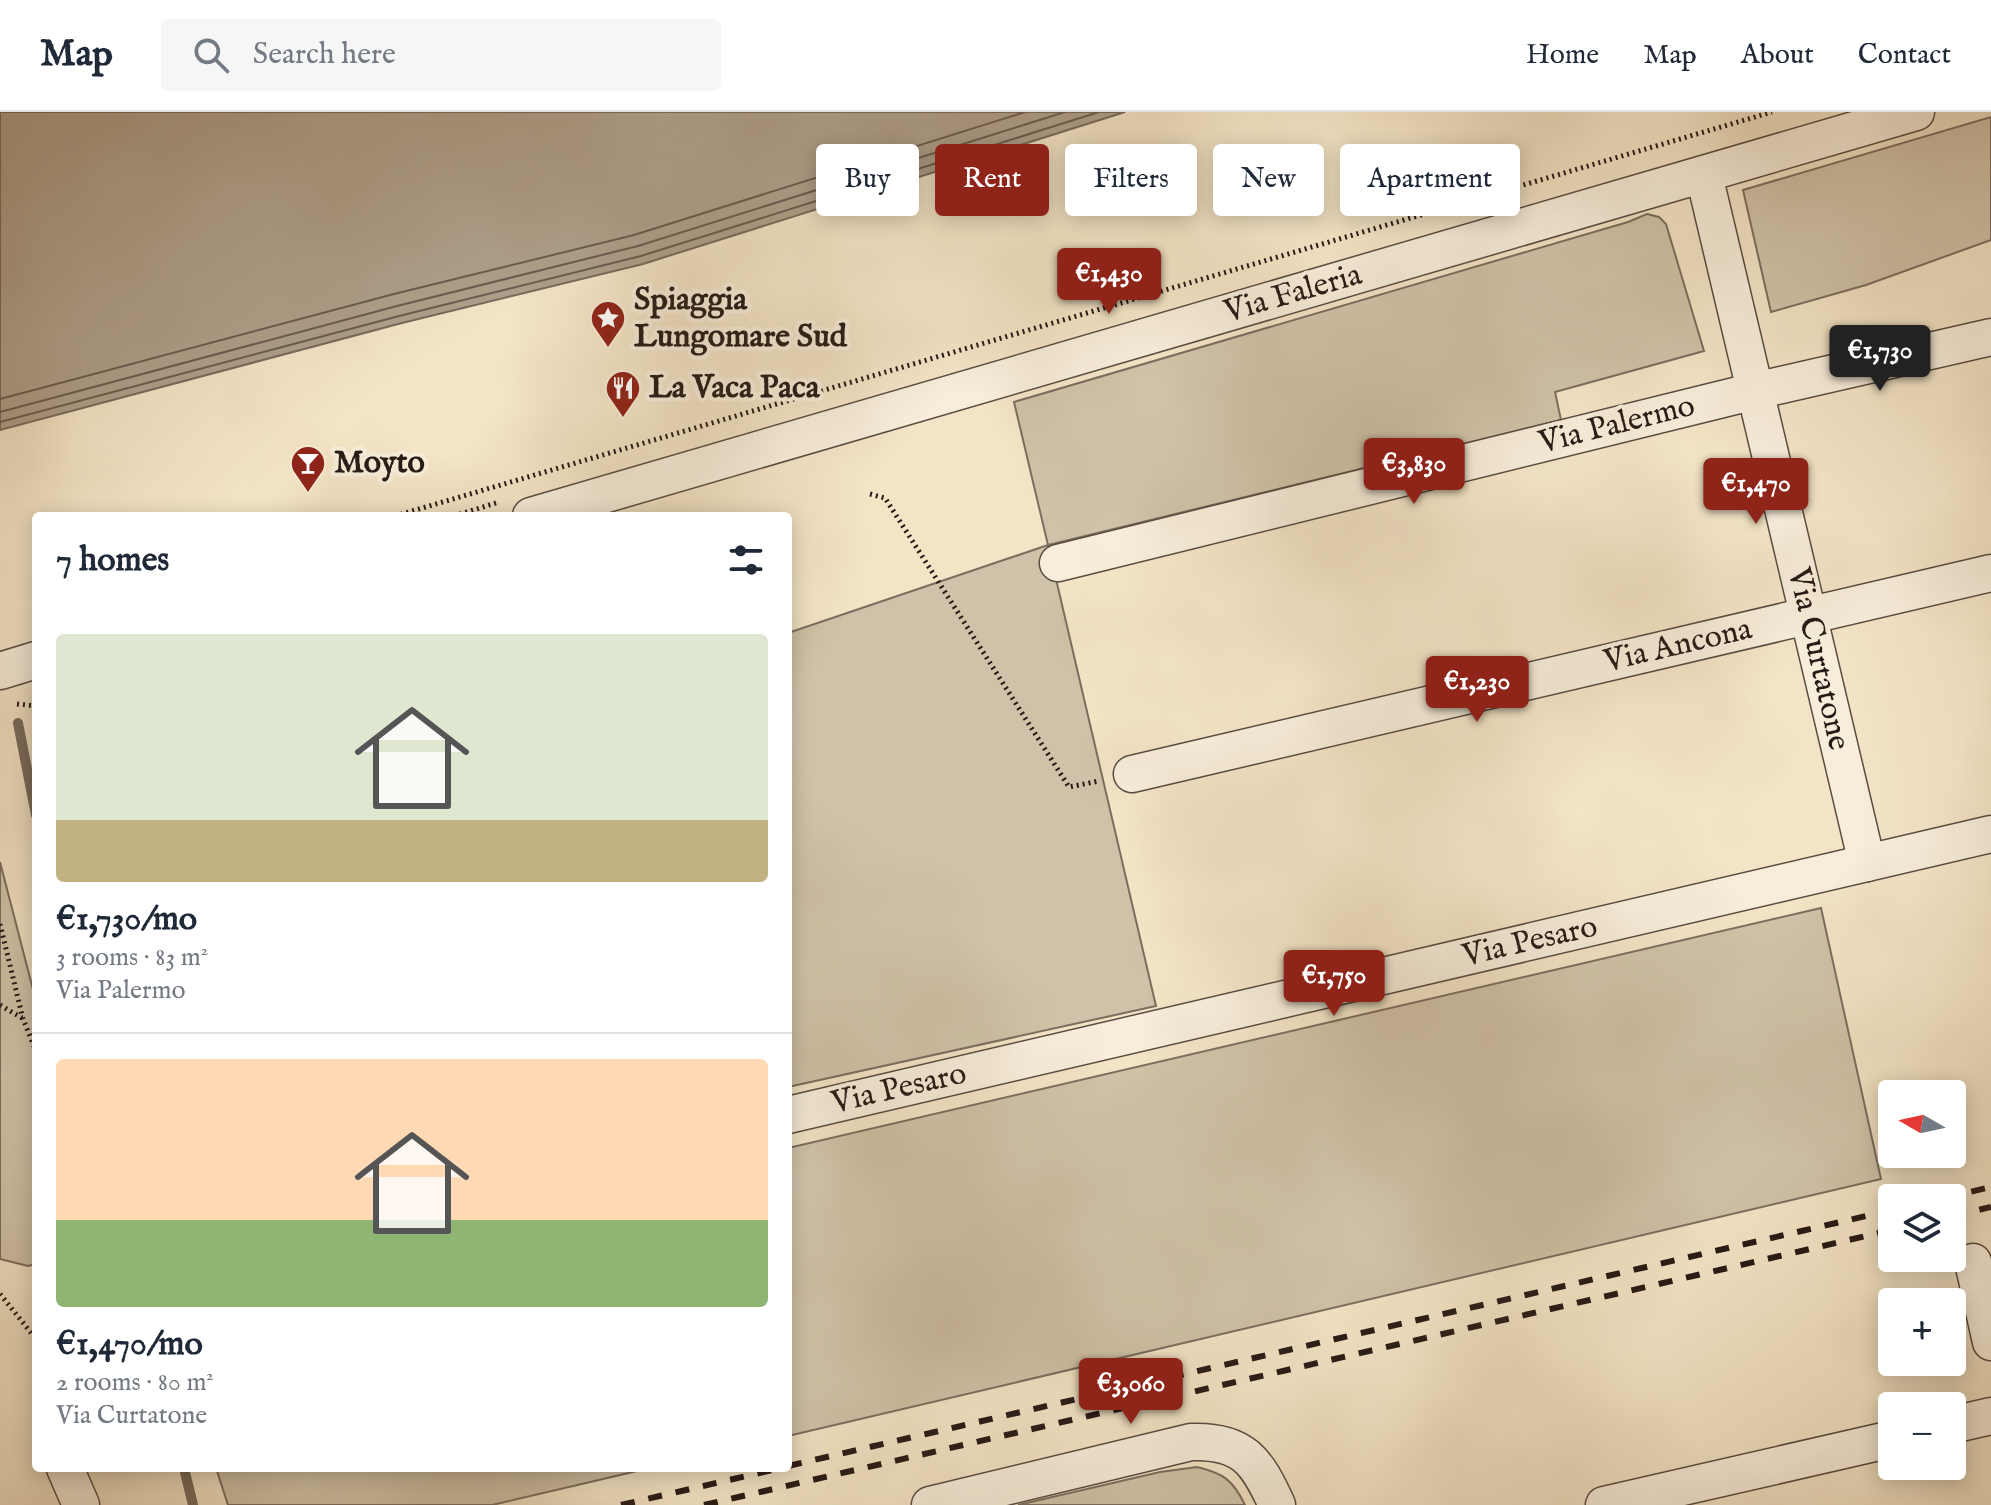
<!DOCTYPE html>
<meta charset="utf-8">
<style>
body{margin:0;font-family:"IM FELL English",serif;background:#f6f6f7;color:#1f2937;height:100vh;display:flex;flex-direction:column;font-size:30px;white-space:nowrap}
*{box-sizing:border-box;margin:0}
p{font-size:26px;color:#747a83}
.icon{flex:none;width:44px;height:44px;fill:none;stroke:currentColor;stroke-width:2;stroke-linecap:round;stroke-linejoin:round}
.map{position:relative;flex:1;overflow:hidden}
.details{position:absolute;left:32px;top:400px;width:760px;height:960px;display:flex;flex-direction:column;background:#fff;border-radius:8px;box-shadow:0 4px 20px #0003}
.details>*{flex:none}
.top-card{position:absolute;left:816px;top:32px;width:760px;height:72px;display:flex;gap:16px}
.needle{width:52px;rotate:279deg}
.tools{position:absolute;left:1878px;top:968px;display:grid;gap:16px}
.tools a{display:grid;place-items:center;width:88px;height:88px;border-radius:8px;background:#fff;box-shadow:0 4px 20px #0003;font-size:40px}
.price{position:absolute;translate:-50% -68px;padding:0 18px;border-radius:8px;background:#8f2418;color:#fff;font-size:26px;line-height:52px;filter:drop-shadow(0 2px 4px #0008)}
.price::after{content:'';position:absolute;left:50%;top:48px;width:24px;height:18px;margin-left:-12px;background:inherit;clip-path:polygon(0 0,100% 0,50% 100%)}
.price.on{background:#222;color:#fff}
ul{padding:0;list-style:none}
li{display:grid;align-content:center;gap:16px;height:424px;padding:0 24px}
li+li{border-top:2px solid #e0e1e3}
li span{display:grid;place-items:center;height:248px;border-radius:8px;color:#555}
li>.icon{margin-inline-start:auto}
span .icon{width:144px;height:144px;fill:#fffc;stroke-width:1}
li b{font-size:34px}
h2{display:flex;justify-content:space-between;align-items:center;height:96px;padding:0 24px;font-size:34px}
.pill{padding:0 28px;border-radius:8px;background:#fff;box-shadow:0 4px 20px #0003;font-size:28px;line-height:72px}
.pill.on{background:#8f2418;color:#fff}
header{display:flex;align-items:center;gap:48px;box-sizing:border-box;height:112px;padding:0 40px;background:#fff;border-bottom:2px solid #e0e1e3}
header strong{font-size:38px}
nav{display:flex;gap:44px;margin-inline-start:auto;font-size:28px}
.search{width:560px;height:72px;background:#f6f6f7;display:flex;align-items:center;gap:20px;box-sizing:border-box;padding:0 28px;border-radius:8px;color:#747a83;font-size:30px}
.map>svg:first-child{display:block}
</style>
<header>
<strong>Map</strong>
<div class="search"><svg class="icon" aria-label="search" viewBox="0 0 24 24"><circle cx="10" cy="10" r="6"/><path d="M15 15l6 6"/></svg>Search here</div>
<nav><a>Home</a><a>Map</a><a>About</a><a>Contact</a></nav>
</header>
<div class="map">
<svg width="1991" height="1393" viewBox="0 0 1991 1393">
<rect width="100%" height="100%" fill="#f3e4c6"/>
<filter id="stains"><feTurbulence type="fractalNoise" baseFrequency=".0025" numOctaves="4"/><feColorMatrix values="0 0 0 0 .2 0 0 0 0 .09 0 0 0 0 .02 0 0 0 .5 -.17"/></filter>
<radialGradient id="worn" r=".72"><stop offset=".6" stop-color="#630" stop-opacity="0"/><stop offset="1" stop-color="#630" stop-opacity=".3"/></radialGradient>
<g fill="#d0c2a8" stroke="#7c6e5f" stroke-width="2">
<path d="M1991 5V128L1866 173 1771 200 1743 78Z"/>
<path d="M1647 102 1659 105 1666 112 1704 239 1555 280 1561 308 1048 433 1156 894 788 975V521L1048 433 1014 290 1628 110Z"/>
<path d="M0 750 36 889V1152L28 1154 0 1147Z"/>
<path d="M1821 796 1881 1067 788 1324V1036Z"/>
<path d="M1197 1355C1223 1361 1233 1368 1245 1393H1018L1160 1360Z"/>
<path d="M216 1356H650L492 1393H228Z"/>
</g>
<path fill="#ae9f8a" stroke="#786a5c" stroke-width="2" d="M0 0H1125L643 152 402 211 0 318Z"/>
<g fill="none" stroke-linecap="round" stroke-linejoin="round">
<g stroke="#6a5c50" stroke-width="2">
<path d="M0 287 394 182 634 123 1025 0"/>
<path d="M0 300 397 194 638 134 1065 0"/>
<path d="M0 310 399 204 641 144 1099 0"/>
</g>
<g stroke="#786a5c" stroke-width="10">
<path d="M18 611 36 703"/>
<path d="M184 1356 193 1393"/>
</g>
<g stroke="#5a4c42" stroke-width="39">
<g id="minor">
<path d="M1704 63 1867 751"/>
<path d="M531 404 1916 0"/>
<path d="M1058 451 1755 279 1991 225"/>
<path d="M0 559 36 548"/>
<path d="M1132 662 1991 461"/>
<path d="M788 1003 1991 722"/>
<path d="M1973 1150 1991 1230"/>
<path d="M1952 1313 1991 1304"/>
<path d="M65 1356 81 1393"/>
<path d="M930 1393 1191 1330C1243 1328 1257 1349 1277 1393"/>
<path d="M1604 1393 1892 1327"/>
</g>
</g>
<g stroke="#271a16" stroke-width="5" stroke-dasharray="2 4" stroke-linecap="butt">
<path d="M870 382 885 386 1069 675 1099 669"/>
<path d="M395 404 1772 0"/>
<path d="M454 404 499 390"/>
<path d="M17 592 36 594"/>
<path d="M0 812 23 907 36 939"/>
<path d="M0 893 22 906"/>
<path d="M0 1182 36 1227"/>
</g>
<use href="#minor" stroke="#f7edda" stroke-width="36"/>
<g stroke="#271a16" stroke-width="6" stroke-dasharray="14 14" stroke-linecap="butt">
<path d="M1944 1086 1991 1075"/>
<path d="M1952 1104 1991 1095"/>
<path d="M788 1354 1892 1098"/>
<path d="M621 1393 781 1356"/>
<path d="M704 1393 1892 1118"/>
</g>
</g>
<defs>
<g id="sight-pin" transform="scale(1.8)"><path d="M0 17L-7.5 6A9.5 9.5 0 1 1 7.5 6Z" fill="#8f2418" stroke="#f7edda"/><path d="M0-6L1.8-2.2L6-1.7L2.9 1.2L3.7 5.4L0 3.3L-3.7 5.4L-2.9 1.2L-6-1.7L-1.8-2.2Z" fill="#fff"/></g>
<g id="restaurant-pin" transform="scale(1.8)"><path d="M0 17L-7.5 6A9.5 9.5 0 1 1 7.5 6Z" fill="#8f2418" stroke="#f7edda"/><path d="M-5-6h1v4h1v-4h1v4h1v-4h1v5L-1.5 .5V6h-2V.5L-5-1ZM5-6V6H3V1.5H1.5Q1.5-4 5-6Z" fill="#fff"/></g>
<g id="bar-pin" transform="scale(1.8)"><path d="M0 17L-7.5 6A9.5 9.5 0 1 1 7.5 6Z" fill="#8f2418" stroke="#f7edda"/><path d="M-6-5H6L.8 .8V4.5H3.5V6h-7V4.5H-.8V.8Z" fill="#fff"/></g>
</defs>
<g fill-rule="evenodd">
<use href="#sight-pin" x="608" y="206"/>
<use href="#restaurant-pin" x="623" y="276"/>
<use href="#bar-pin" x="308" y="351"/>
</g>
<g text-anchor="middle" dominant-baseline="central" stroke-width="8" stroke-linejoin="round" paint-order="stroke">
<g font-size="32" fill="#271a16" stroke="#f7edda">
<text transform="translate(1293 182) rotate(-16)">Via Faleria</text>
<text transform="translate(1617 313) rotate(-14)">Via Palermo</text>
<text transform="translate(1678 534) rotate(-13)">Via Ancona</text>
<text transform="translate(1818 547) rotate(77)">Via Curtatone</text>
<text transform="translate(1530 830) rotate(-13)">Via Pesaro</text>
<text transform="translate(899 977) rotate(-13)">Via Pesaro</text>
</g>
<g font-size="32" font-weight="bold" fill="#271a16" stroke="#f7edda" text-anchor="start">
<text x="634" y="188">Spiaggia<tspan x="634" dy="37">Lungomare Sud</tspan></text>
<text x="649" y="276">La Vaca Paca</text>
<text x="334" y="351">Moyto</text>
</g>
</g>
<rect width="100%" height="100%" filter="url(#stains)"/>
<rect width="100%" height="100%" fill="url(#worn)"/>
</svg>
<div class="tools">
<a><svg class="needle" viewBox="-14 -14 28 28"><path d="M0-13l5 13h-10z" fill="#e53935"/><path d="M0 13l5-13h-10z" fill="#747a83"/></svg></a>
<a><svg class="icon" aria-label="layers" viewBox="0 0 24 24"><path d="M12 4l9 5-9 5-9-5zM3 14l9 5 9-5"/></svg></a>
<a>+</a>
<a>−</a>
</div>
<b class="price" style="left:1109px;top:204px">€1,430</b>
<b class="price on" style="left:1880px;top:281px">€1,730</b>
<b class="price" style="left:1414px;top:394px">€3,830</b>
<b class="price" style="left:1756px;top:414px">€1,470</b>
<b class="price" style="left:1477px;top:612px">€1,230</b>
<b class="price" style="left:1334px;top:906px">€1,750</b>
<b class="price" style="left:1131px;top:1314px">€3,060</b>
<div class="top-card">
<a class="pill">Buy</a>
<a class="pill on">Rent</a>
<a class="pill">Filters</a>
<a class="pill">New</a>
<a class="pill">Apartment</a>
</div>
<section class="details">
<h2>7 homes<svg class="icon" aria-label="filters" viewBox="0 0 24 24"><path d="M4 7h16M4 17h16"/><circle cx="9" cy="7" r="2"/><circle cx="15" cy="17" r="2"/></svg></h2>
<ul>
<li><span style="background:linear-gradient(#dfe7d0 75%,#c2b280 0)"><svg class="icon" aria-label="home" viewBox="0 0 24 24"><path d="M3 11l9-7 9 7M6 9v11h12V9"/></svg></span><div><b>€1,730/mo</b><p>3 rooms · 83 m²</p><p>Via Palermo</p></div></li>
<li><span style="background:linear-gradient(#ffd9b3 65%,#8fb573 0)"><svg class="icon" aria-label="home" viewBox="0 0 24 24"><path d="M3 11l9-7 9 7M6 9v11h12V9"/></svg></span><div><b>€1,470/mo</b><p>2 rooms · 80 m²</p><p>Via Curtatone</p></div></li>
</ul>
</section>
</div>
